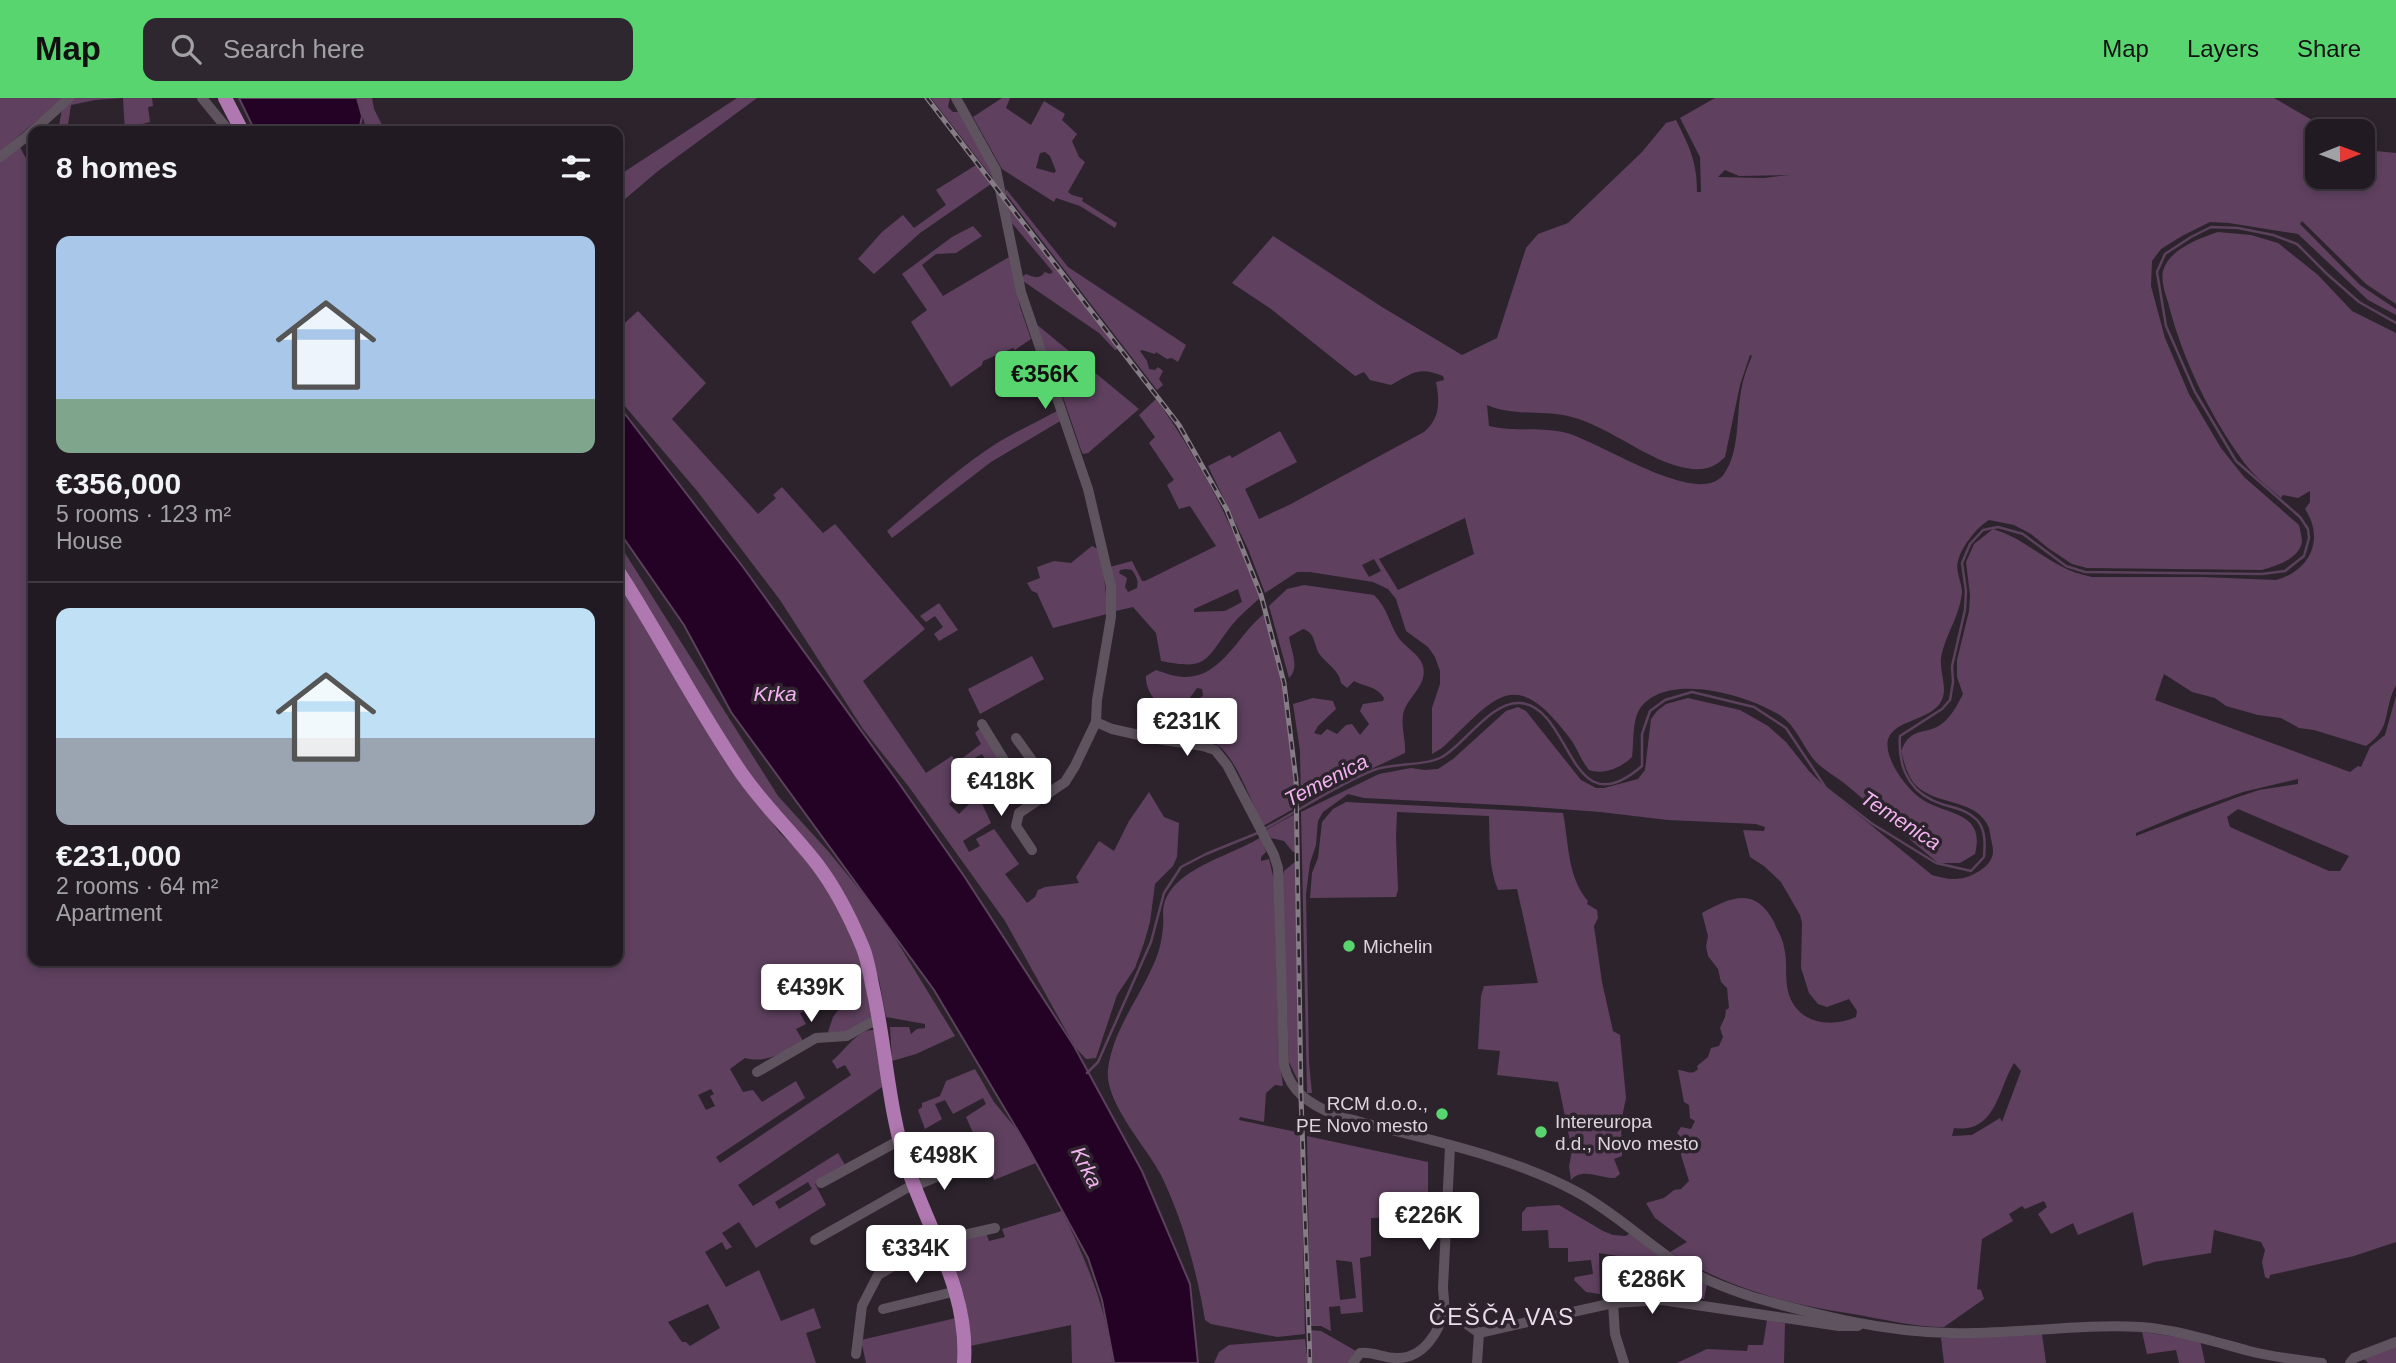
<!DOCTYPE html>
<meta charset="utf-8">
<style>
body{margin:0;font-family:Arial,sans-serif;background:#2e272f;color:#f1f3f6;height:100vh;display:flex;flex-direction:column;font-size:26px;white-space:nowrap}
*{box-sizing:border-box;margin:0}
p{font-size:23px;color:#a2a1a5}
.icon{flex:none;width:38px;height:38px;fill:none;stroke:currentColor;stroke-width:2;stroke-linecap:round;stroke-linejoin:round}
.map{position:relative;flex:1;overflow:hidden}
.sheet{position:absolute;left:28px;top:28px;width:595px;height:840px;display:flex;flex-direction:column;background:#221a22;border-radius:14px;box-shadow:0 4px 10px #0003,0 0 0 2px #3f3840}
.sheet>*{flex:none}
.needle{width:46px;rotate:89deg}
.buttons{position:absolute;left:2305px;top:21px;display:grid;gap:14px}
.buttons a{display:grid;place-items:center;width:70px;height:70px;border-radius:14px;background:#221a22;box-shadow:0 4px 10px #0003,0 0 0 2px #3f3840;font-size:35px}
.price{position:absolute;translate:-50% -60px;padding:0 16px;border-radius:7px;background:#fff;color:#222;font-size:23px;line-height:46px;filter:drop-shadow(0 2px 4px #0008)}
.price::after{content:'';position:absolute;left:50%;top:42px;width:21px;height:16px;margin-left:-10px;background:inherit;clip-path:polygon(0 0,100% 0,50% 100%)}
.price.selected{background:#59d56f;color:#111}
ul{padding:0;list-style:none}
li{display:grid;align-content:center;gap:14px;height:371px;padding:0 28px}
li+li{border-top:2px solid #3f3840}
li span{display:grid;place-items:center;height:217px;border-radius:14px;color:#555}
li>.icon{margin-inline-start:auto}
span .icon{width:126px;height:126px;fill:#fffc;stroke-width:1}
li b{font-size:30px}
h2{display:flex;justify-content:space-between;align-items:center;height:84px;padding:0 28px;font-size:30px}
header{display:flex;align-items:center;gap:42px;box-sizing:border-box;height:98px;padding:0 35px;background:#59d56f;color:#111}
header strong{font-size:33px}
nav{display:flex;gap:38px;margin-inline-start:auto;font-size:24px}
.search{width:490px;height:63px;background:#2e272f;display:flex;align-items:center;gap:18px;box-sizing:border-box;padding:0 24px;border-radius:14px;color:#a2a1a5;font-size:26px}
.map>svg:first-child{display:block}
</style>
<header>
<strong>Map</strong>
<div class="search"><svg class="icon" aria-label="search" viewBox="0 0 24 24"><circle cx="10" cy="10" r="6"/><path d="M15 15l6 6"/></svg>Search here</div>
<nav><a>Map</a><a>Layers</a><a>Share</a></nav>
</header>
<div class="map">
<svg width="2396" height="1265" viewBox="0 0 2396 1265">
<rect width="100%" height="100%" fill="#2d232d"/>
<g fill="#5f415f" fill-rule="evenodd">
<path d="M0 0H63L0 54Z"/>
<path d="M73 0H152L153 8 148 9 150 24 131 29V33H125L123 0 95 2 71 7 67 33H58L62 11Z"/>
<path d="M357 0H372L374 11 385 33H367Z"/>
<path d="M737 0H757L658 73 618 107V78Z"/>
<path d="M931 0H950L948 9 953 14H961L989 62 995 83Z"/>
<path d="M1002 0H1010L1006 10 1031 27 1044 3 1065 16 1062 22 1077 36 1072 43 1079 59 1085 64 1068 94 1072 97 1083 100 1082 103 1117 125 1115 130 1080 108 1056 100 1054 104 1002 71 973 19ZM1045 54 1050 58 1056 73 1054 75 1036 70 1040 55Z"/>
<path d="M1715 0H2274L2331 33H2317V79H2362L2363 47 2376 53 2396 55V206L2366 186 2302 123 2300 126 2360 187 2396 211V217L2368 202 2298 136 2229 125 2210 124 2182 138 2161 151 2152 163 2151 188 2165 240 2189 296 2221 350 2244 379 2299 427C2300 432 2302 439 2302 444 2299 461 2276 468 2262 472L2087 470 2072 466 2048 450 2031 436 2014 427 1989 422C1976 430 1962 448 1958 463 1955 473 1962 484 1962 494 1960 518 1945 537 1941 560 1940 570 1944 582 1944 592 1943 631 1871 614 1891 662 1896 675 1909 692 1920 700 1945 718 1986 712 1975 756L1960 765H1938C1906 739 1876 711 1844 685 1836 679 1826 673 1818 666 1803 651 1797 627 1778 616 1747 597 1664 572 1639 612 1632 624 1634 645 1632 659 1621 670 1604 677 1589 672 1580 661 1577 649 1569 639 1513 565 1495 601 1442 650L1432 656V610L1440 586V573L1435 559 1428 549 1406 533 1396 501 1388 491 1373 484 1310 474H1297L1265 495 1248 451 1208 368 1230 357 1232 360 1280 333 1297 364 1245 391 1259 421 1289 407 1424 334C1440 320 1440 305 1436 284L1444 282 1443 278C1419 268 1412 275 1391 287L1370 282 1364 274 1355 278 1271 211 1232 185 1273 138 1382 209 1462 257 1497 240 1526 150 1538 136 1568 125 1642 54 1666 25 1676 22C1689 48 1697 63 1697 94H1701L1700 59 1680 20ZM1725 72 1739 78 1789 77 1764 80 1718 79ZM1750 257 1752 258C1747 269 1743 281 1741 293 1736 320 1740 353 1724 376 1699 412 1597 341 1563 334 1538 329 1513 334 1489 328L1487 307C1515 319 1542 311 1572 319 1612 330 1648 363 1686 370 1702 373 1713 371 1725 359L1740 287ZM1465 420 1474 456 1398 492 1379 461ZM1374 461 1381 473 1369 479 1362 467Z"/>
<path d="M20 49 33 74V863H618V486L751 697 780 735 809 763 841 814 862 864 873 920 842 938 828 934 833 919 850 896 848 883 835 871 823 873 822 877 834 887C828 901 812 908 800 915L806 926 796 931 803 943C784 954 767 966 745 960L730 971 743 994 753 992 762 1004 796 983 805 1000 716 1059 720 1065 851 977 845 967 837 971 832 963C844 953 859 930 874 932L885 987 738 1087 753 1108 838 1055 845 1067 815 1086 826 1107 756 1150 739 1124 722 1135 732 1149 726 1152 722 1144 705 1154 726 1189 759 1172 781 1223 814 1210 821 1230 806 1235 816 1265H0V62ZM711 991 714 996 710 998 715 1008 706 1012 698 997ZM808 1084 812 1091 779 1111 775 1104ZM708 1206 720 1230 690 1248 686 1244H682L668 1224Z"/>
<path d="M976 67 991 86 920 135 874 176 858 161 882 134 903 117 914 130 946 107 936 92Z"/>
<path d="M1006 91 1068 169 1186 247 1178 264 1172 260 1167 261 1156 254 1155 256 1142 252 1140 253 1147 263 1149 271 1155 272 1158 269 1163 273 1159 281 1163 287 1157 292 1006 96Z"/>
<path d="M1008 108 1118 251 1115 252 1099 235 1023 183 1022 179 1026 176C1034 179 1039 182 1045 174L1050 176 1053 174 1011 124Z"/>
<path d="M973 128 982 138 956 155 936 156 922 167 943 198 1009 159 1020 209 1031 241 1015 252 1013 250 983 263 982 267 951 289 911 224 927 212 902 176 952 139Z"/>
<path d="M2218 134 2251 137 2278 145 2318 177 2352 213 2396 235V587C2382 614 2393 629 2366 648L2314 632 2299 630 2281 620 2258 617 2226 608 2215 600 2192 594 2164 576 2155 602 2350 674 2358 668 2361 669 2370 649 2385 637 2396 598V1144L2354 1158 2270 1177 2269 1181 2265 1179 2262 1164 2265 1152 2261 1144 2214 1132 2211 1155 2154 1164 2143 1168 2133 1114 2078 1137 2073 1125 2051 1136 2038 1116 2047 1109 2044 1103 2025 1111 2022 1108 2009 1116 2013 1123 1982 1141 1977 1191 1981 1192 1984 1201 1944 1229C1913 1229 1883 1221 1853 1216 1789 1207 1725 1189 1670 1154L1687 1144 1655 1120 1646 1105 1664 1100 1674 1092 1681 1091 1689 1083 1681 1057 1684 1042 1677 1035 1681 1029 1691 1031 1695 1023 1690 1020 1689 1007 1684 1004 1678 972C1684 971 1691 979 1698 971L1697 968 1708 959 1711 950 1719 948 1723 939 1720 930 1725 919 1726 912 1729 910 1727 890 1721 884 1718 871 1708 858 1706 848 1708 838 1702 815C1731 799 1755 788 1774 824 1777 832 1783 841 1784 849 1788 864 1784 881 1789 897 1799 926 1831 930 1856 919L1857 913 1849 901 1827 909 1818 906 1809 895 1801 870 1802 825 1800 817 1781 784 1764 768 1750 759 1743 732 1764 733 1765 729 1756 726 1668 722 1600 714 1521 708 1364 700 1348 696 1323 714 1318 723 1316 747 1310 765 1306 796 1309 965 1312 995H1307L1301 714 1379 676 1411 670 1424 672 1438 671 1453 661 1506 613 1518 609 1526 613 1581 682 1596 690H1604L1638 681 1645 672 1651 621 1657 613 1666 606 1688 600 1740 612 1768 628 1786 644 1809 673 1829 693 1932 777C1944 781 1958 783 1970 778 1983 772 1997 763 1992 746 1991 741 1990 735 1989 730 1978 702 1941 707 1920 691 1908 682 1905 667 1901 653 1912 626 1927 639 1944 624 1952 617 1958 606 1963 596L1957 579V562L1969 513 1970 497 1966 464 1974 446 1993 431C2030 442 2050 471 2092 479H2201L2276 482C2310 473 2325 441 2305 411L2310 404V393L2298 400 2283 397 2281 400C2268 389 2253 377 2243 363 2209 316 2182 260 2168 204 2165 195 2161 182 2163 173 2169 151 2200 140 2218 134ZM2298 681V686L2259 692 2235 700 2136 738V735L2184 715 2243 694ZM2238 711 2349 758 2340 773H2329L2230 729 2227 719ZM2014 965 2021 973 2002 1024 2000 1020 1972 1037 1952 1038 1954 1030C1996 1036 1998 991 2014 965Z"/>
<path d="M638 213 706 285 672 321 758 416 776 400 773 397 782 389 823 435 835 426 925 531 863 583 926 675 952 658 956 665 981 646 975 635 982 629 999 659 949 706 959 716 978 697 991 725 963 743 969 754 980 748 976 741 994 731 1019 766 1005 776 1027 805 1035 799 1038 792 1045 789 1079 785 1076 779 1099 743 1114 753 1129 723 1149 694 1164 719 1179 725 1177 759 1173 768 1155 786 1150 824 1144 845 1135 870 1117 897 1096 960 1086 961 1075 949 1005 823 909 689 863 631 780 502 698 394 618 300V231ZM982 656 988 666 974 677 958 669Z"/>
<path d="M1035 225 1139 311 1088 355 1083 356 1081 352 1053 270Z"/>
<path d="M1156 301C1200 362 1234 428 1260 500 1250 509 1240 517 1232 527 1205 561 1210 573 1161 563L1156 535 1133 509 1116 513 1110 469 1132 463 1142 483H1145L1216 448 1190 408 1179 411 1167 387 1174 382 1149 345 1155 339 1139 317ZM1126 471 1132 472C1136 478 1139 482 1137 490L1128 494 1125 489 1127 480 1119 475 1120 472ZM1238 491 1242 504 1225 513 1194 514V511Z"/>
<path d="M1059 312 1062 322 991 364 892 440 887 433C922 403 957 371 997 345 1017 333 1039 323 1059 312Z"/>
<path d="M618 444 778 698 828 753 882 819 955 938 916 956 892 963 890 929H909L911 936 917 931 925 930V926L886 919 879 882 855 818 755 688 618 466Z"/>
<path d="M1092 448 1098 451C1103 473 1107 493 1107 516L1053 530 1037 495 1032 493 1027 485 1040 480 1037 469 1054 463 1071 465Z"/>
<path d="M1304 487 1374 497C1387 509 1389 525 1398 539 1405 550 1419 555 1423 568 1428 589 1406 599 1403 617 1401 630 1406 643 1405 655L1301 704 1300 653 1293 606 1313 600 1333 603 1336 611 1318 628 1314 635 1321 637 1327 631 1337 636 1346 627 1352 626 1360 637 1369 626 1360 613 1363 606 1383 603 1384 600C1377 588 1365 589 1354 583L1347 590 1341 585C1339 572 1329 568 1321 558 1313 549 1317 535 1303 531L1289 539C1291 552 1300 570 1289 580L1269 508 1287 491Z"/>
<path d="M939 505 958 532 939 543 934 536 943 529 935 518 926 524 920 518Z"/>
<path d="M1265 515C1283 579 1294 643 1295 710L1263 728C1251 705 1236 656 1213 644 1203 639 1191 640 1180 639 1179 622 1188 605 1203 598L1202 591 1197 590 1174 622C1162 610 1145 596 1146 578L1156 572C1165 575 1175 579 1184 579 1222 580 1238 536 1265 515Z"/>
<path d="M1032 558 1044 581 980 616 968 591Z"/>
<path d="M1346 704 1563 715C1569 745 1567 779 1588 803L1587 806 1597 812 1598 820 1594 828 1602 884 1613 933 1620 937 1626 1000 1621 1024 1622 1058 1614 1061 1620 1076 1615 1080C1600 1080 1582 1069 1571 1082L1569 1068 1572 1053 1558 984 1497 977 1500 953 1478 951 1481 898 1484 888 1538 885 1517 791 1498 792C1488 768 1490 743 1489 718L1397 714 1396 739 1398 792 1396 799 1310 800 1312 775 1318 760 1322 724 1333 711Z"/>
<path d="M1295 716 1296 754H1293L1284 743 1271 740 1266 732Z"/>
<path d="M1261 739 1266 754 1261 759V763L1269 761 1274 782 1279 957 1283 988 1275 987 1266 995 1264 1024 1240 1019 1239 1022 1301 1035 1305 1236 1277 1239 1211 1226 1205 1222C1197 1174 1183 1123 1162 1079 1148 1050 1104 1005 1108 971 1113 934 1135 906 1150 874 1158 859 1162 844 1163 828 1164 821 1162 814 1164 807 1173 770 1232 758 1261 739Z"/>
<path d="M1296 763 1297 773 1300 987 1289 964 1282 781 1284 773Z"/>
<path d="M975 971 994 1004 1017 1032 1036 1065 994 1082 990 1073 974 1080 964 1062 984 1051 977 1036 974 1037 966 1019 986 1006 983 1000 953 1016 945 1002 935 1006 942 1021 925 1031 918 1012 922 1009V1005L940 998 946 983Z"/>
<path d="M1307 1038 1428 1064V1133L1408 1135 1403 1131 1398 1119 1371 1120V1158L1360 1160 1363 1214 1341 1216 1340 1208 1329 1209 1331 1233 1321 1228H1310ZM1336 1162 1352 1164 1356 1200 1340 1202Z"/>
<path d="M1559 1107 1603 1133 1613 1137 1626 1138 1631 1134 1707 1186 1704 1201 1649 1194 1650 1163 1599 1155 1600 1196 1586 1194 1574 1182 1575 1179 1593 1176 1591 1162 1568 1164V1150H1549L1548 1132 1522 1133V1115L1527 1109Z"/>
<path d="M1062 1113C1086 1162 1107 1211 1113 1265H1072L1071 1227 970 1248C969 1204 961 1184 945 1144L986 1135 989 1143 1005 1139 1002 1131Z"/>
<path d="M956 1220 959 1265H866L861 1242Z"/>
<path d="M1767 1222 1785 1225 1784 1265H1677L1707 1251 1747 1253 1748 1247H1763Z"/>
<path d="M1310 1232 1321 1233 1356 1253 1353 1256 1351 1265H1313Z"/>
<path d="M2142 1234 2200 1242 2205 1265H2179L2176 1252 2147 1256Z"/>
<path d="M2042 1236 2046 1265H1944L1941 1240Z"/>
<path d="M1305 1241 1308 1265H1214L1219 1254 1229 1247Z"/>
<path d="M2396 1247V1265H2368L2364 1261Z"/>
</g>
<g fill="#240225" stroke="#5b415c" stroke-width="2">
<path d="M239 0H357L362 18 359 33H255Z"/>
<path d="M618 307 743 469 896 681 964 778 1074 948 1142 1073 1190 1186 1198 1265H1114L1102 1202 1088 1160 1027 1048 934 892 731 614 684 527 618 432Z"/>
</g>
<g fill="none" stroke-linecap="round" stroke-linejoin="round">
<g stroke="#5b415c" stroke-width="2.5">
<path d="M1266 730C1300 712 1338 686 1374 672 1392 665 1426 668 1442 659 1465 646 1491 603 1520 605 1573 609 1568 732 1642 668V636L1650 613 1665 602 1692 594 1754 609 1786 630 1826 690 1871 725 1936 765 1971 773 1984 759C1985 747 1986 732 1977 722 1965 709 1947 710 1932 702 1906 690 1898 664 1900 638L1942 611 1950 602 1953 584 1952 568 1965 512 1966 493 1962 465 1970 446 1983 432 1998 429 2023 436 2066 468 2085 474 2262 476 2285 473 2304 458 2309 440 2308 431 2300 419 2236 363 2195 294 2166 228 2157 174 2165 156 2191 139 2211 129 2238 130 2273 137 2297 146 2327 176 2359 204 2396 225"/>
<path d="M1087 975 1098 964 1151 844 1164 795 1181 769 1206 756 1260 734"/>
</g>
<g stroke="#5e535e" stroke-width="10">
<path d="M202 0 229 33"/>
<path d="M956 0 996 72 1021 194 1088 391 1111 489V519L1097 602 1096 624 1075 668 1065 684 1019 715 1016 728 1032 752"/>
<path d="M0 59 26 39 69 0"/>
<path d="M1096 624 1112 631 1157 641 1203 648 1215 652 1227 667 1274 757 1278 770 1284 967C1291 995 1310 1006 1335 1017 1415 1040 1503 1054 1577 1094 1614 1114 1645 1144 1680 1167 1703 1182 1728 1191 1753 1199 1816 1217 1884 1234 1950 1235 2014 1237 2077 1225 2141 1229 2179 1232 2212 1243 2249 1253 2272 1259 2298 1262 2322 1265"/>
<path d="M982 626 1015 680 1030 690 1039 701"/>
<path d="M1016 640 1036 668 1030 690"/>
<path d="M757 974 816 940 847 938 870 925 880 924"/>
<path d="M821 1085 900 1042"/>
<path d="M915 1088 961 1069"/>
<path d="M815 1142 914 1086"/>
<path d="M1613 1205 1615 1236 1624 1265"/>
<path d="M1444 1210 1479 1235 1613 1205 1662 1202 1839 1228H1858"/>
<path d="M883 1211 957 1193"/>
<path d="M856 1256 862 1208 878 1177 937 1143 995 1130"/>
<path d="M1353 1265 1360 1255C1373 1253 1385 1261 1398 1260 1423 1260 1440 1234 1444 1211 1445 1204 1443 1196 1443 1189L1450 1049"/>
<path d="M1477 1265 1479 1235"/>
<path d="M2350 1265 2354 1260 2396 1244"/>
</g>
<g stroke="#b078b0" stroke-width="14">
<path d="M225 0 242 33"/>
<path d="M618 473C661 539 697 611 742 676 765 709 793 735 817 766 836 791 851 821 863 850 868 862 870 878 873 891 886 949 888 1011 907 1068 929 1134 969 1193 964 1265"/>
</g>
<g stroke="#857c85" stroke-width="5">
<path id="rail" d="M927 0 1179 327 1227 412 1261 497 1284 585 1296 682 1301 998 1310 1265"/>
</g>
<use href="#rail" stroke="#2d232d" stroke-width="2.5" stroke-dasharray="8" stroke-linecap="butt"/>
</g>
<g fill="#59d56f" stroke="#2d232d" stroke-width="2.5">
<circle cx="1349" cy="848" r="7"/>
<circle cx="1442" cy="1016" r="7"/>
<circle cx="1541" cy="1034" r="7"/>
</g>
<g text-anchor="middle" dominant-baseline="central" stroke-width="7" stroke-linejoin="round" paint-order="stroke">
<g font-size="19" fill="#dbd4db" stroke="#2d232d" text-anchor="start">
<text x="1363" y="848">Michelin</text>
<text x="1428" y="1005" text-anchor="end">RCM d.o.o.,<tspan x="1428" dy="22">PE Novo mesto</tspan></text>
<text x="1555" y="1023">Intereuropa<tspan x="1555" dy="22">d.d., Novo mesto</tspan></text>
</g>
<g font-size="21" font-style="italic" fill="#f2b2f0" stroke="#2d232d">
<text x="775" y="595">Krka</text>
<text transform="translate(1326 682) rotate(-27)">Temenica</text>
<text transform="translate(1901 722) rotate(33)">Temenica</text>
<text transform="translate(1087 1069) rotate(63)">Krka</text>
</g>
<g font-size="23" letter-spacing="2" fill="#eadcea" stroke="#2d232d">
<text x="1502" y="1219">ČEŠČA VAS</text>
</g>
</g>
</svg>
<div class="buttons">
<a><svg class="needle" viewBox="-14 -14 28 28"><path d="M0-13l5 13h-10z" fill="#e53935"/><path d="M0 13l5-13h-10z" fill="#a2a1a5"/></svg></a>
</div>
<b class="price selected" style="left:1045px;top:313px">€356K</b>
<b class="price" style="left:1187px;top:660px">€231K</b>
<b class="price" style="left:1001px;top:720px">€418K</b>
<b class="price" style="left:811px;top:926px">€439K</b>
<b class="price" style="left:944px;top:1094px">€498K</b>
<b class="price" style="left:1429px;top:1154px">€226K</b>
<b class="price" style="left:916px;top:1187px">€334K</b>
<b class="price" style="left:1652px;top:1218px">€286K</b>
<section class="sheet">
<h2>8 homes<svg class="icon" aria-label="filters" viewBox="0 0 24 24"><path d="M4 7h16M4 17h16"/><circle cx="9" cy="7" r="2"/><circle cx="15" cy="17" r="2"/></svg></h2>
<ul>
<li><span style="background:linear-gradient(#a9c7e8 75%,#7fa58c 0)"><svg class="icon" aria-label="home" viewBox="0 0 24 24"><path d="M3 11l9-7 9 7M6 9v11h12V9"/></svg></span><div><b>€356,000</b><p>5 rooms · 123 m²</p><p>House</p></div></li>
<li><span style="background:linear-gradient(#bfe0f5 60%,#9aa5b1 0)"><svg class="icon" aria-label="home" viewBox="0 0 24 24"><path d="M3 11l9-7 9 7M6 9v11h12V9"/></svg></span><div><b>€231,000</b><p>2 rooms · 64 m²</p><p>Apartment</p></div></li>
</ul>
</section>
</div>
